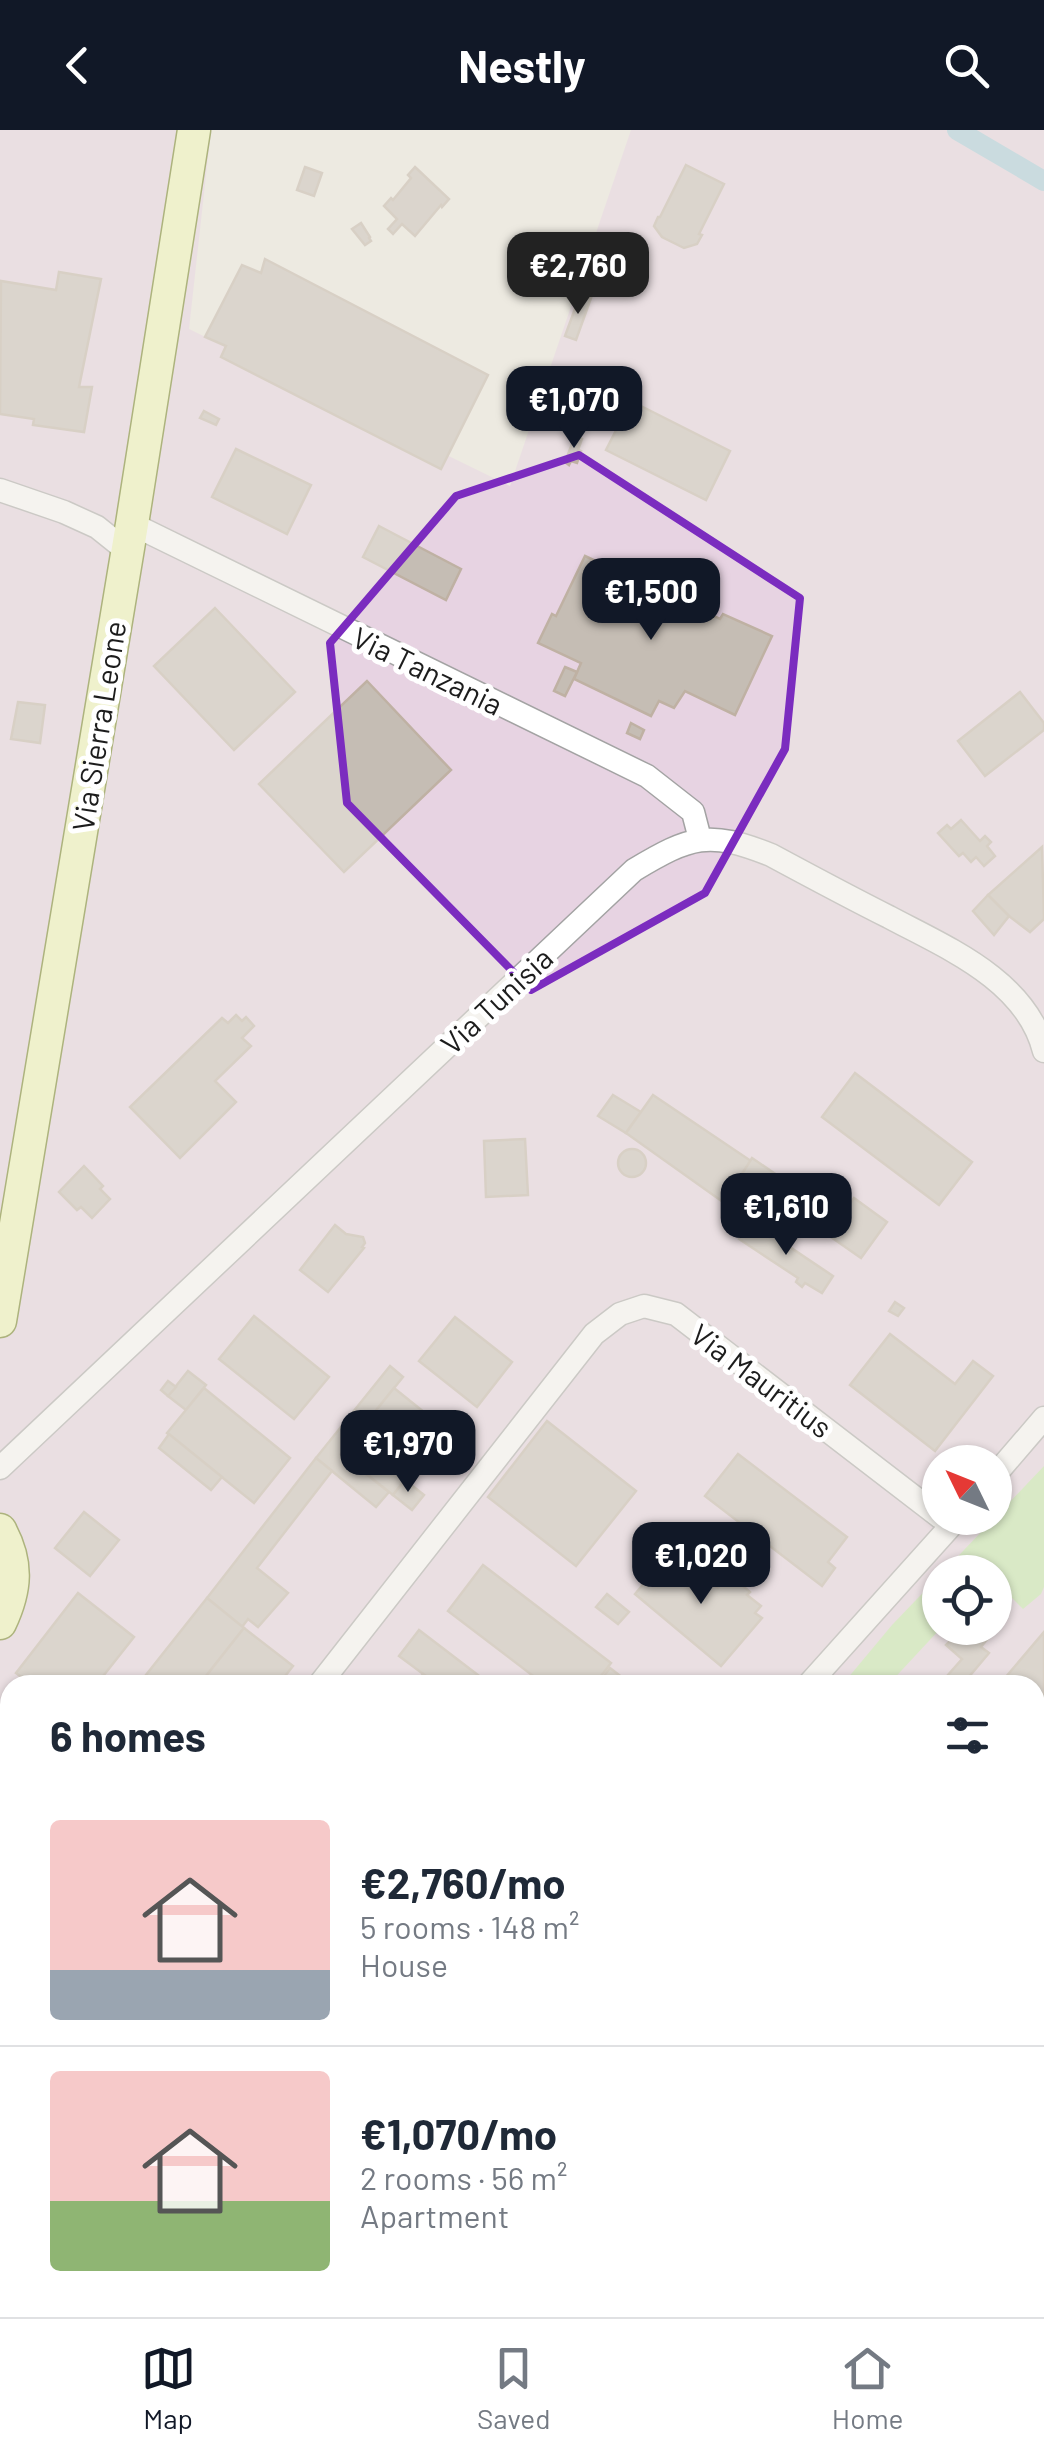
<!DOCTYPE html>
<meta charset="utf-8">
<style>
body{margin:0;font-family:Barlow,sans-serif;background:#f6f6f7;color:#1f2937;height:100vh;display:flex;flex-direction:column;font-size:38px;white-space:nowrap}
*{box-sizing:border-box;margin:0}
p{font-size:32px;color:#747a83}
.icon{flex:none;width:55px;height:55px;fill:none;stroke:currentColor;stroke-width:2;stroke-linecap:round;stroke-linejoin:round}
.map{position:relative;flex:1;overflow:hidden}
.sheet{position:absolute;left:0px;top:1545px;width:1045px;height:642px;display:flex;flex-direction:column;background:#fff;border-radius:30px 30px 0 0;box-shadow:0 2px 8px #0004}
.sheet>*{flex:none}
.needle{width:65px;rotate:313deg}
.buttons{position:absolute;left:922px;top:1315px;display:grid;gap:20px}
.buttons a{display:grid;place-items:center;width:90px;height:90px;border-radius:50%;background:#fff;box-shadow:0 2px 8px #0004;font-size:50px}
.price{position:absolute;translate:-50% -85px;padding:0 22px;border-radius:20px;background:#111827;color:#fff;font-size:32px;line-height:65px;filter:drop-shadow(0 2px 5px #0008)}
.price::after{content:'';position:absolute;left:50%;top:60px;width:30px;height:22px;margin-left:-15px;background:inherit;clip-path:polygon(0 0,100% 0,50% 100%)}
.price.active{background:#222;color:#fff}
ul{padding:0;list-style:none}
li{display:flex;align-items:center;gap:30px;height:250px;padding:0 50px}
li+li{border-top:2px solid #e0e1e3}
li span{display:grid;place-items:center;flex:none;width:280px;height:200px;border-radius:10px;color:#555}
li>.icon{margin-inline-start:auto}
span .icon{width:120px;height:120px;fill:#fffc;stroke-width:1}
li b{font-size:42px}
h2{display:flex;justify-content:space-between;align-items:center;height:120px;padding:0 50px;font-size:42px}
header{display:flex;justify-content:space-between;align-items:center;height:130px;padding:0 50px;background:#111827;color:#fff;font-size:45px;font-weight:700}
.dock{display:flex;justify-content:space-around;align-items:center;height:140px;border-top:2px solid #e0e1e3;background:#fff;font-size:28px;color:#747a83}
.dock a{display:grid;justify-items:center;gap:5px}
.dock .active{color:#111827}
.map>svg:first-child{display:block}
</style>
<header><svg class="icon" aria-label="back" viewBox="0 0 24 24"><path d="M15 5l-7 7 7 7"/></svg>Nestly<svg class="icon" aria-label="search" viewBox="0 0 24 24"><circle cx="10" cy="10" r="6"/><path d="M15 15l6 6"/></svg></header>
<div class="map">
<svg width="1044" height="2187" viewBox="0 0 1044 2187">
<rect width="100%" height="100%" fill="#edeae1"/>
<path fill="#e7d3e2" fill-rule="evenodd" d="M0 0H211L189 199 510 356 631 0H1044V2187H0ZM940 1332H995V1388H940ZM940 1442H995V1498H940ZM10 1555H1035V2178H10Z"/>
<g fill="#c2e9a5">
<path d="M1044 1336V1457L1041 1464 1023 1479 995 1451V1442H943Z"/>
<path d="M940 1445 941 1498 888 1555H842L892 1495Z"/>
</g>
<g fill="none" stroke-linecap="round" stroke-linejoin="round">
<path stroke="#a0cbdc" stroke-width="5" d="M1035 1912 1037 1913"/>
<path stroke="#a0cbdc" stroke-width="20" d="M957 0 1044 51"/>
</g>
<g fill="#c5bdb4" stroke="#bfb1a3" stroke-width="2.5">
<path d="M686 35 724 54 699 104 702 105 697 114 684 118 662 107 654 96 658 87H660Z"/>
<path d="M305 37 322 43 314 66 297 60Z"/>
<path d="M415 37 449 69 442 77 441 75 415 106 402 94 393 104 388 99 397 89 384 76 391 68 393 70 411 48 408 45Z"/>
<path d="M361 93 370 107 369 108 371 111 365 115 352 99Z"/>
<path d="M539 108 558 116 555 123 536 115Z"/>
<path d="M265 129 488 245 441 339 221 227 226 216 205 207 242 135 261 143Z"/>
<path d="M59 142 101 149 79 257H92L84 302 33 295 34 289 0 284 1 151 56 160Z"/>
<path d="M580 165 591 168 576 210 565 206Z"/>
<path d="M631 271 730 321 706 370 606 320Z"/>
<path d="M204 281 219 289 216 295 200 288Z"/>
<path d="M575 306 582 309 578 320 581 321 577 333 571 331 569 335 565 332Z"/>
<path d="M236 319 311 355 287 404 212 367Z"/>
<path d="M379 396 461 439 446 470 363 427Z"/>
<path d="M585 426 720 489 723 484 772 506 735 585 685 561 674 578 659 571 651 586 574 549 581 533 538 513 552 484 556 486Z"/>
<path d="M630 433 648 441 642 453 625 445Z"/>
<path d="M215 478 295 562 234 620 154 536Z"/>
<path d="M565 537 577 542 565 566 554 561Z"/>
<path d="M367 551 451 640 344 742 259 654Z"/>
<path d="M1020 562 1044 593V600L985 646 958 611Z"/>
<path d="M18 572 45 575 40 613 11 609Z"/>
<path d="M631 593 644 600 640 609 627 603Z"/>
<path d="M961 690 980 711 985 706 991 712 987 716 995 726 984 736 976 727 971 732 963 723 959 726 938 703 947 695 951 699Z"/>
<path d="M1042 717 1044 789 1030 802 1009 786 988 765Z"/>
<path d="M988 765 1009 786 994 805 973 781Z"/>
<path d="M236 885 242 891 246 887 254 896 242 908 251 916 215 951 236 972 180 1028 130 977 222 888 228 893Z"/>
<path d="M855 943 972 1032 939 1075 822 987Z"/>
<path d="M613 965 641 982 626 1003 598 986Z"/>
<path d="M653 965 751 1031 723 1072 626 1003Z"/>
<path d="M525 1009 528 1065 486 1067 484 1011Z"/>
<circle cx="632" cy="1033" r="14"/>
<path d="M752 1028 777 1045 763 1065 740 1047Z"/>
<path d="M84 1036 103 1056 100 1059 110 1069 92 1088 81 1077 77 1080 59 1062Z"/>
<path d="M854 1068 887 1092 861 1128 828 1105Z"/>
<path d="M751 1091 833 1146 822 1163 805 1153 802 1157 796 1152 798 1148 739 1109Z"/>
<path d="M335 1095 346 1104 363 1107 365 1113 362 1117 364 1118 328 1162 300 1140Z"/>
<path d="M895 1172 904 1178 898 1186 889 1181Z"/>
<path d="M254 1186 329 1247 294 1289 219 1229Z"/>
<path d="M455 1187 512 1232 477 1277 419 1231Z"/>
<path d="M890 1204 955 1254 973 1231 993 1246 935 1321 850 1255Z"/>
<path d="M390 1236 403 1247 341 1324 389 1362 376 1377 316 1328Z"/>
<path d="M188 1241 206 1255 186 1280 168 1266Z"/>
<path d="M168 1251 176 1257 168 1266 161 1260Z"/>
<path d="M204 1258 290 1328 254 1373 167 1303Z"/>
<path d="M394 1258 445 1299 393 1365 341 1324Z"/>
<path d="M547 1291 636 1361 576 1436 488 1367Z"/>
<path d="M169 1304 222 1347 211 1360 159 1318Z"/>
<path d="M738 1324 847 1407 828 1432 835 1438 822 1456 705 1366Z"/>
<path d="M316 1328 332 1341 257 1438 288 1463 258 1497 248 1489 242 1497 207 1468Z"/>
<path d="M405 1350 424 1365 412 1380 393 1365Z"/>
<path d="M84 1382 119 1410 90 1446 55 1418Z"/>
<path d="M672 1420 718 1458 729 1444 750 1462 747 1465 761 1476 755 1483 762 1488 721 1536 635 1464Z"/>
<path d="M483 1435 611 1533 594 1555H545L448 1481Z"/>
<path d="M78 1463 134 1507 96 1555H32L16 1543Z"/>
<path d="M607 1464 629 1482 618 1494 596 1477Z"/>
<path d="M207 1468 244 1498 199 1555H138Z"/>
<path d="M995 1495 997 1497 981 1517 989 1523 962 1555 958 1552 957 1554 947 1546 962 1529 946 1515 963 1498H995Z"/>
<path d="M244 1498 293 1536 278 1555H199Z"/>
<path d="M419 1500 491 1555H438L399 1526Z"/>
<path d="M1044 1502V1746L1035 1757V1555H999Z"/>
<path d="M610 1538 632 1555H597Z"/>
<path d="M423 1544 438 1555H415Z"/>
<path d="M0 1736 10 1745V1812L0 1803Z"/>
<path d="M1036 2173 1044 2180V2187H1024L1032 2178H1035Z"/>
<path d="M213 2178H363L356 2187H205Z"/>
<path d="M415 2178H467L475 2184 473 2187H421L413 2179Z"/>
<path d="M994 2178H1032L1024 2187H986Z"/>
</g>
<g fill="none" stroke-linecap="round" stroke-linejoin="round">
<g stroke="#a3a3a3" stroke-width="25">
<g id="street">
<path d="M0 360 64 382 97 397 127 421"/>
<path d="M132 394 647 646 693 682 700 709"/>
<path d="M0 1338 634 740C691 706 708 700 771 725 810 746 849 767 889 787 947 818 1026 850 1044 921"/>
<path d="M995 1345 1044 1288"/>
<path d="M319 1555 594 1204 620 1184 644 1176 676 1184 940 1387"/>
<path d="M808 1555 958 1388"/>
<path d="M0 1624 10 1633"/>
<path d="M1035 1942 1044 1931"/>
<path d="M1035 1964 1044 1971"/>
<path d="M721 2178 734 2187"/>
</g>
</g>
<g stroke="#5f7204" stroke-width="35">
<g id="secondary">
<path d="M0 1191 132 394 194 0"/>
<path d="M0 1400C18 1433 16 1459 0 1493"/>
</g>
</g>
<use href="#street" stroke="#fff" stroke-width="22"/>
<use href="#secondary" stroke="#f2fab2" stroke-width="32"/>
</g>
<path d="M0 0H1044V2187H0ZM579 325 800 468 785 619 705 763 531 860 347 673 330 513 456 366Z" fill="#edeae1" fill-opacity=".55" fill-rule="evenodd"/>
<path fill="none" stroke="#7b2cbf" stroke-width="8" stroke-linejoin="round" d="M579 325 800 468 785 619 705 763 531 860 347 673 330 513 456 366Z"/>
<g text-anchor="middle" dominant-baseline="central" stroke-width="10" stroke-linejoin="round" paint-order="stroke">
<g font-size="30" fill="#1c1c1c" stroke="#fff">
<text transform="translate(428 540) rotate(26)">Via Tanzania</text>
<text transform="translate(98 596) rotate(-81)">Via Sierra Leone</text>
<text transform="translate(496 870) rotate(-43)">Via Tunisia</text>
<text transform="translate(762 1250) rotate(37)">Via Mauritius</text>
</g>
</g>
</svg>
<div class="buttons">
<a><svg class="needle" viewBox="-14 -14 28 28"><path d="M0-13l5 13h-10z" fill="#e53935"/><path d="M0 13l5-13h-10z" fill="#747a83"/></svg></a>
<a><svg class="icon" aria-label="locate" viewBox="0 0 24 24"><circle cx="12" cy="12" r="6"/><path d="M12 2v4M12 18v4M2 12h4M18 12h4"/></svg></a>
</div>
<b class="price active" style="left:578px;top:187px">€2,760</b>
<b class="price" style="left:574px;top:321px">€1,070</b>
<b class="price" style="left:651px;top:513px">€1,500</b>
<b class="price" style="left:786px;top:1128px">€1,610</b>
<b class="price" style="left:408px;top:1365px">€1,970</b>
<b class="price" style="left:701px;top:1477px">€1,020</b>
<section class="sheet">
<h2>6 homes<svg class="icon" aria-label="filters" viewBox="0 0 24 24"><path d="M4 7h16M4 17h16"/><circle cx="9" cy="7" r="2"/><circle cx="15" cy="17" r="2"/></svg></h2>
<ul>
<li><span style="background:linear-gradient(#f6c9c9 75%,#9aa5b1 0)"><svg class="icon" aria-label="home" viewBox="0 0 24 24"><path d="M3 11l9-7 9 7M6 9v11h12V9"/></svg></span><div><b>€2,760/mo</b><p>5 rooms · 148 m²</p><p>House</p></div></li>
<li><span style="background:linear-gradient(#f6c9c9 65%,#8fb573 0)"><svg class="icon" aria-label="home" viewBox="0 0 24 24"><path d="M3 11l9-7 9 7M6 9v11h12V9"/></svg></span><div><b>€1,070/mo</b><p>2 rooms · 56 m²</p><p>Apartment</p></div></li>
</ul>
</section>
</div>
<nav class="dock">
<a class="active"><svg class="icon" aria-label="map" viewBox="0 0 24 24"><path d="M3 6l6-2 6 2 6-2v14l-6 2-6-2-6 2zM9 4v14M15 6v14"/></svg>Map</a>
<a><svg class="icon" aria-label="saved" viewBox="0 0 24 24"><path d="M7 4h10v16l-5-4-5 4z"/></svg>Saved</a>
<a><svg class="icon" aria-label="home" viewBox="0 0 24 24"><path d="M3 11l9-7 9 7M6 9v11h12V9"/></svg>Home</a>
</nav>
